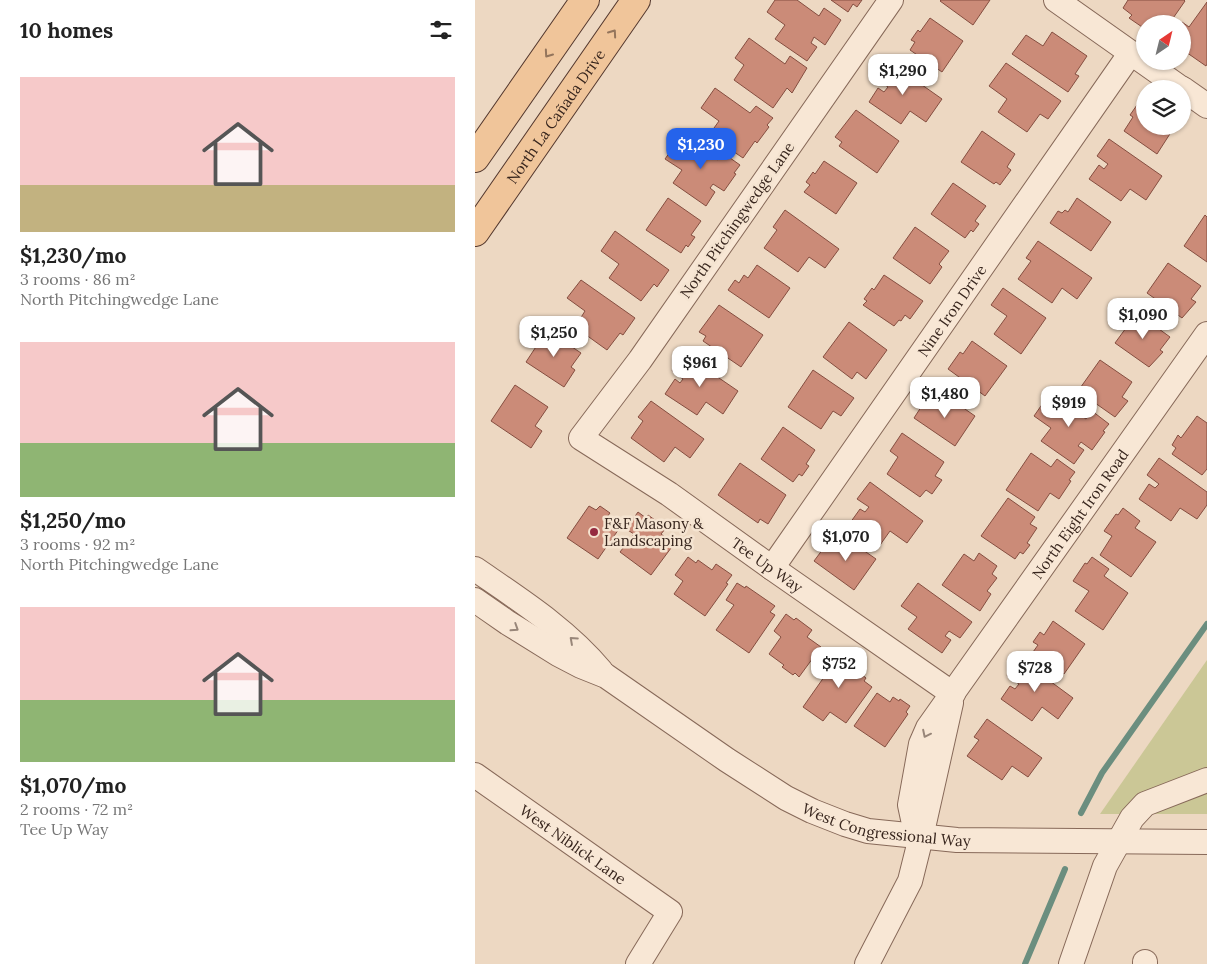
<!DOCTYPE html>
<meta charset="utf-8">
<style>
body{margin:0;font-family:Lora,serif;background:#f2f2f2;color:#222;height:100vh;display:flex;flex-direction:column;font-size:19px;white-space:nowrap}
*{box-sizing:border-box;margin:0}
p{font-size:16px;color:#767676}
.icon{flex:none;width:28px;height:28px;fill:none;stroke:currentColor;stroke-width:2;stroke-linecap:round;stroke-linejoin:round}
.map{position:relative;flex:1;overflow:hidden}
.drawer{display:flex;flex-direction:column;background:#fff;width:475px}
.drawer>*{flex:none}
.needle{width:32px;rotate:35deg}
.tools{position:absolute;left:661px;top:15px;display:grid;gap:10px}
.tools a{display:grid;place-items:center;width:55px;height:55px;border-radius:50%;background:#fff;box-shadow:0 1px 4px #0004;font-size:25px}
.price{position:absolute;translate:-50% -42px;padding:0 11px;border-radius:10px;background:#fff;color:#222;font-size:16px;line-height:32px;filter:drop-shadow(0 1px 2px #0008)}
.price::after{content:'';position:absolute;left:50%;top:30px;width:15px;height:11px;margin-left:-8px;background:inherit;clip-path:polygon(0 0,100% 0,50% 100%)}
.price.selected{background:#2563eb;color:#fff}
ul{padding:0;list-style:none}
li{display:grid;align-content:center;gap:10px;height:265px;padding:0 20px}
li span{display:grid;place-items:center;height:155px;border-radius:0px;color:#555}
li>.icon{margin-inline-start:auto}
span .icon{width:90px;height:90px;fill:#fffc;stroke-width:1}
li b{font-size:21px}
h2{display:flex;justify-content:space-between;align-items:center;height:60px;padding:0 20px;font-size:21px}
main{display:flex;flex:1;min-height:0}
.map>svg:first-child{display:block}
</style>
<main>
<section class="drawer">
<h2>10 homes<svg class="icon" aria-label="filters" viewBox="0 0 24 24"><path d="M4 7h16M4 17h16"/><circle cx="9" cy="7" r="2"/><circle cx="15" cy="17" r="2"/></svg></h2>
<ul>
<li><span style="background:linear-gradient(#f6c9c9 70%,#c2b280 0)"><svg class="icon" aria-label="home" viewBox="0 0 24 24"><path d="M3 11l9-7 9 7M6 9v11h12V9"/></svg></span><div><b>$1,230/mo</b><p>3 rooms · 86 m²</p><p>North Pitchingwedge Lane</p></div></li>
<li><span style="background:linear-gradient(#f6c9c9 65%,#8fb573 0)"><svg class="icon" aria-label="home" viewBox="0 0 24 24"><path d="M3 11l9-7 9 7M6 9v11h12V9"/></svg></span><div><b>$1,250/mo</b><p>3 rooms · 92 m²</p><p>North Pitchingwedge Lane</p></div></li>
<li><span style="background:linear-gradient(#f6c9c9 60%,#8fb573 0)"><svg class="icon" aria-label="home" viewBox="0 0 24 24"><path d="M3 11l9-7 9 7M6 9v11h12V9"/></svg></span><div><b>$1,070/mo</b><p>2 rooms · 72 m²</p><p>Tee Up Way</p></div></li>
</ul>
</section>
<div class="map">
<svg width="732" height="964" viewBox="0 0 732 964">
<rect width="100%" height="100%" fill="#edd8c2"/>
<path fill="#cbc796" d="M732 660V814H625Z"/>
<g fill="none" stroke-linecap="round" stroke-linejoin="round">
<g stroke="#6b8e7f" stroke-width="6">
<path d="M606 813 627 773 732 624"/>
<path d="M550 964 590 869"/>
</g>
</g>
<g fill="#cb8b78" stroke="#854e40">
<path d="M300 0H322L344 16 349 8 366 20 350 45 339 37 336 43 342 47 332 61 300 39 310 25 292 12Z"/>
<path d="M356 0H387L382 7 378 4 373 12Z"/>
<path d="M466 0H515L498 25 465 1Z"/>
<path d="M653 0H709L710 1 694 24H670V29L654 18 657 15 648 8Z"/>
<path d="M732 2V64L731 66 708 50V24H705L707 22 714 27Z"/>
<path d="M455 18 488 41 467 72 435 50 440 42 436 40 443 30 445 32Z"/>
<path d="M577 32 612 56 600 74 604 76 593 92 537 54 551 35 568 46Z"/>
<path d="M274 38 310 64 315 56 332 68 317 93 312 88 298 108 259 80 269 65 260 58Z"/>
<path d="M413 61 467 99 451 122 435 111 426 124 394 102 403 88 409 92 413 87 401 78Z"/>
<path d="M531 63 586 101 573 119 565 114 552 132 523 112 532 99 514 86Z"/>
<path d="M240 88 275 113 281 106 298 118 292 125 294 127 282 143 280 141 268 158 234 135 244 121 226 108Z"/>
<path d="M670 103V126H700L682 154 649 131 658 117 655 115 662 105 667 108Z"/>
<path d="M381 110 424 141 402 173 364 146 367 142 360 137Z"/>
<path d="M507 131 540 154 532 167 536 170 525 185 521 182 519 184 486 162Z"/>
<path d="M207 135 243 160 248 153 265 165 259 173 261 174 249 191 238 184 235 188 240 192 231 206 198 183 207 170 190 159Z"/>
<path d="M634 139 687 176 671 200 655 189 646 201 614 179 624 165 629 169 633 164 622 156Z"/>
<path d="M349 161 382 183 361 214 329 192 335 185 331 182 338 172 340 174Z"/>
<path d="M478 183 511 206 500 221 504 224 498 232 496 230 490 238 456 214Z"/>
<path d="M193 198 226 221 216 235 220 237 213 247 211 245 206 253 171 230Z"/>
<path d="M602 198 636 222 616 251 575 223 583 211 587 213 590 210 593 212Z"/>
<path d="M310 210 364 249 350 268 334 257 323 272 289 248 302 230 298 227Z"/>
<path d="M730 215 732 217V262L709 246Z"/>
<path d="M440 227 474 251 464 264 467 267 455 284 418 258Z"/>
<path d="M140 231 194 270 182 287 179 284 166 301 134 278 144 264 126 251Z"/>
<path d="M563 241 617 278 602 299 587 288 577 303 543 279 556 261 551 258Z"/>
<path d="M693 263 726 286 716 299 721 302 707 318 672 293Z"/>
<path d="M282 265 315 288 294 318 253 290 260 280 264 283 269 275 273 278Z"/>
<path d="M409 275 448 301 435 319 430 315 426 321 424 320 419 326 388 305 392 301 389 299 397 288 399 290Z"/>
<path d="M106 280 160 318 148 335 145 333 132 350 100 327 110 311 92 298Z"/>
<path d="M528 288 571 318 546 354 519 334 532 316 516 305Z"/>
<path d="M244 305 288 335 266 367 228 341 231 336 224 332Z"/>
<path d="M662 313 695 337 685 350 688 352 674 367 640 343Z"/>
<path d="M374 322 412 350 391 379 382 372 377 379 348 357Z"/>
<path d="M72 330 106 353 96 367 100 370 89 387 51 362Z"/>
<path d="M497 341 532 366 510 396 473 369 485 352 488 354Z"/>
<path d="M209 354 263 391 248 414 231 402 222 415 190 394 200 379 205 383 208 379 197 371Z"/>
<path d="M625 360 657 382 647 397 653 401 640 417 603 391Z"/>
<path d="M338 370 379 398 366 416 358 411 346 429 313 407Z"/>
<path d="M40 385 73 407 60 426 67 431 56 448 16 421Z"/>
<path d="M467 393 500 416 480 446 439 418 450 401 458 406Z"/>
<path d="M575 393 611 419 617 411 634 424 628 431 630 432 617 450 606 442 603 446 609 450 599 464 566 441 576 428 559 416Z"/>
<path d="M176 401 229 439 215 458 200 447 189 462 156 438 168 421 163 417Z"/>
<path d="M722 416 732 423V469L727 475 697 454 701 448 697 445 703 435 706 438Z"/>
<path d="M308 427 340 450 331 464 334 466 327 476 324 474 318 482 286 459Z"/>
<path d="M427 433 469 462 460 476 467 480 457 494 451 490 445 497 412 474 423 457 415 451Z"/>
<path d="M556 453 576 467 582 459 600 472 594 480 596 481 584 499 575 493 563 511 531 490Z"/>
<path d="M684 458 732 492V505L722 519 705 508 696 521 664 499 674 484 680 488 684 484 672 475Z"/>
<path d="M265 463 311 495 293 524 285 519 283 523 243 495Z"/>
<path d="M395 482 448 521 432 543 415 531 405 545 375 523 385 509 390 512 394 507 382 499Z"/>
<path d="M533 498 560 517 555 524 562 528 552 543 555 545 548 554 545 552 540 559 506 536Z"/>
<path d="M114 506 121 510 125 506 135 513 132 517 146 526 123 559 92 538Z"/>
<path d="M648 508 665 521 660 528 681 542 656 577 625 555 637 536 629 531 641 514 643 515Z"/>
<path d="M163 512 171 518 173 515 191 528 186 534 199 544 176 575 145 552 159 534 151 529Z"/>
<path d="M368 536 401 559 379 590 339 561 348 549 352 551 354 547 358 550Z"/>
<path d="M504 553 522 566 517 574 522 578 512 591 516 594 505 611 467 585 489 554 499 561Z"/>
<path d="M213 557 221 563 223 560 237 570 241 564 257 575 251 583 253 584 230 616 199 594 208 581 200 575Z"/>
<path d="M617 557 634 569 629 576 653 593 628 630 600 611 614 591 598 581 610 563 612 564Z"/>
<path d="M262 583 270 588 271 586 300 606 295 612 300 615 274 653 241 630 259 605 251 600Z"/>
<path d="M443 583 497 622 485 638 474 631 470 636 476 640 467 653 433 629 442 617 426 606Z"/>
<path d="M311 614 319 620 321 618 337 630 332 637 346 647 324 677 320 673 318 675 307 667 309 665 294 654 306 637 299 631Z"/>
<path d="M578 621 610 644 589 674 558 652 563 645 558 642 565 632 569 635Z"/>
<path d="M359 648 385 664 381 670 391 678 389 681 397 687 371 723 355 712 348 721 328 707 354 670 347 665Z"/>
<path d="M545 659 598 698 583 719 567 707 557 721 526 699 535 686 540 689 544 684 532 676Z"/>
<path d="M402 693 415 702 418 697 424 701 425 699 435 706 431 712 433 714 410 747 379 726Z"/>
<path d="M512 719 567 758 553 777 537 766 527 780 492 756 504 740 499 737Z"/>
</g>
<g fill="none" stroke-linecap="round" stroke-linejoin="round">
<g stroke="#876959" stroke-width="26">
<g id="minor">
<path id="s1" d="M416 0 165 360 106 438 194 494 297 568 478 694"/>
<path d="M581 0 707 89"/>
<path d="M708 89 732 106"/>
<path id="s2" d="M297 568 655 54"/>
<path d="M0 569C45 600 91 629 126 671"/>
<path id="s3" d="M0 600 33 623 83 654 106 666 131 676 252 760 311 798 337 811 370 824 393 831 482 840 732 842"/>
<path id="s4" d="M0 775 195 912 163 964"/>
<path id="s5" d="M446 837 438 819 435 805 446 744 453 728 732 334"/>
<path d="M670 962V964"/>
<path d="M392 964 435 881 446 837 476 703"/>
<path d="M596 964 630 866 657 818 670 804 732 780"/>
</g>
</g>
<g stroke="#54382e" stroke-width="30">
<g id="major">
<path d="M0 158 110 0"/>
<path id="s6" d="M0 232 161 0"/>
</g>
</g>
<use href="#minor" stroke="#f8e7d5" stroke-width="24"/>
<use href="#major" stroke="#f0c59a" stroke-width="28"/>
</g>
<defs><path id="oneway-chevron" d="M-2-3.5L2.5 0L-2 3.5" fill="none" stroke-width="1.6" stroke-linecap="round" stroke-linejoin="round" transform="scale(1.25)"/></defs>
<g stroke="#94755c">
<use href="#oneway-chevron" transform="translate(138 33) rotate(-55)"/>
<use href="#oneway-chevron" transform="translate(73 54) rotate(125)"/>
</g>
<g stroke="#988679">
<use href="#oneway-chevron" transform="translate(40 628) rotate(33)"/>
<use href="#oneway-chevron" transform="translate(98 640) rotate(-138)"/>
<use href="#oneway-chevron" transform="translate(451 734) rotate(116)"/>
</g>
<circle fill="#952a3f" stroke="#f5e4d1" stroke-width="2" cx="119" cy="532" r="5"/>
<g text-anchor="middle" dominant-baseline="central" stroke-width="5" stroke-linejoin="round" paint-order="stroke">
<g font-size="15" fill="#37251d" stroke="#f5e4d1">
<text stroke="none"><textPath href="#s6" startOffset="141">North La Cañada Drive</textPath></text>
<text transform="translate(262 220) rotate(-55)">North Pitchingwedge Lane</text>
<text stroke="none"><textPath href="#s2" startOffset="314">Nine Iron Drive</textPath></text>
<text stroke="none"><textPath href="#s5" startOffset="376">North Eight Iron Road</textPath></text>
<text stroke="none"><textPath href="#s1" startOffset="762">Tee Up Way</textPath></text>
<text stroke="none"><textPath href="#s3" startOffset="475">West Congressional Way</textPath></text>
<text stroke="none"><textPath href="#s4" startOffset="120">West Niblick Lane</textPath></text>
</g>
<g font-size="15" fill="#37251d" stroke="#f5e4d1" text-anchor="start">
<text x="129" y="523">F&amp;F Masony &amp;<tspan x="129" dy="17">Landscaping</tspan></text>
</g>
</g>
</svg>
<div class="tools">
<a><svg class="needle" viewBox="-14 -14 28 28"><path d="M0-13l5 13h-10z" fill="#e53935"/><path d="M0 13l5-13h-10z" fill="#767676"/></svg></a>
<a><svg class="icon" aria-label="layers" viewBox="0 0 24 24"><path d="M12 4l9 5-9 5-9-5zM3 14l9 5 9-5"/></svg></a>
</div>
<b class="price" style="left:428px;top:96px">$1,290</b>
<b class="price selected" style="left:226px;top:170px">$1,230</b>
<b class="price" style="left:668px;top:340px">$1,090</b>
<b class="price" style="left:79px;top:358px">$1,250</b>
<b class="price" style="left:225px;top:388px">$961</b>
<b class="price" style="left:470px;top:419px">$1,480</b>
<b class="price" style="left:594px;top:428px">$919</b>
<b class="price" style="left:371px;top:562px">$1,070</b>
<b class="price" style="left:364px;top:689px">$752</b>
<b class="price" style="left:560px;top:693px">$728</b>
</div>
</main>
